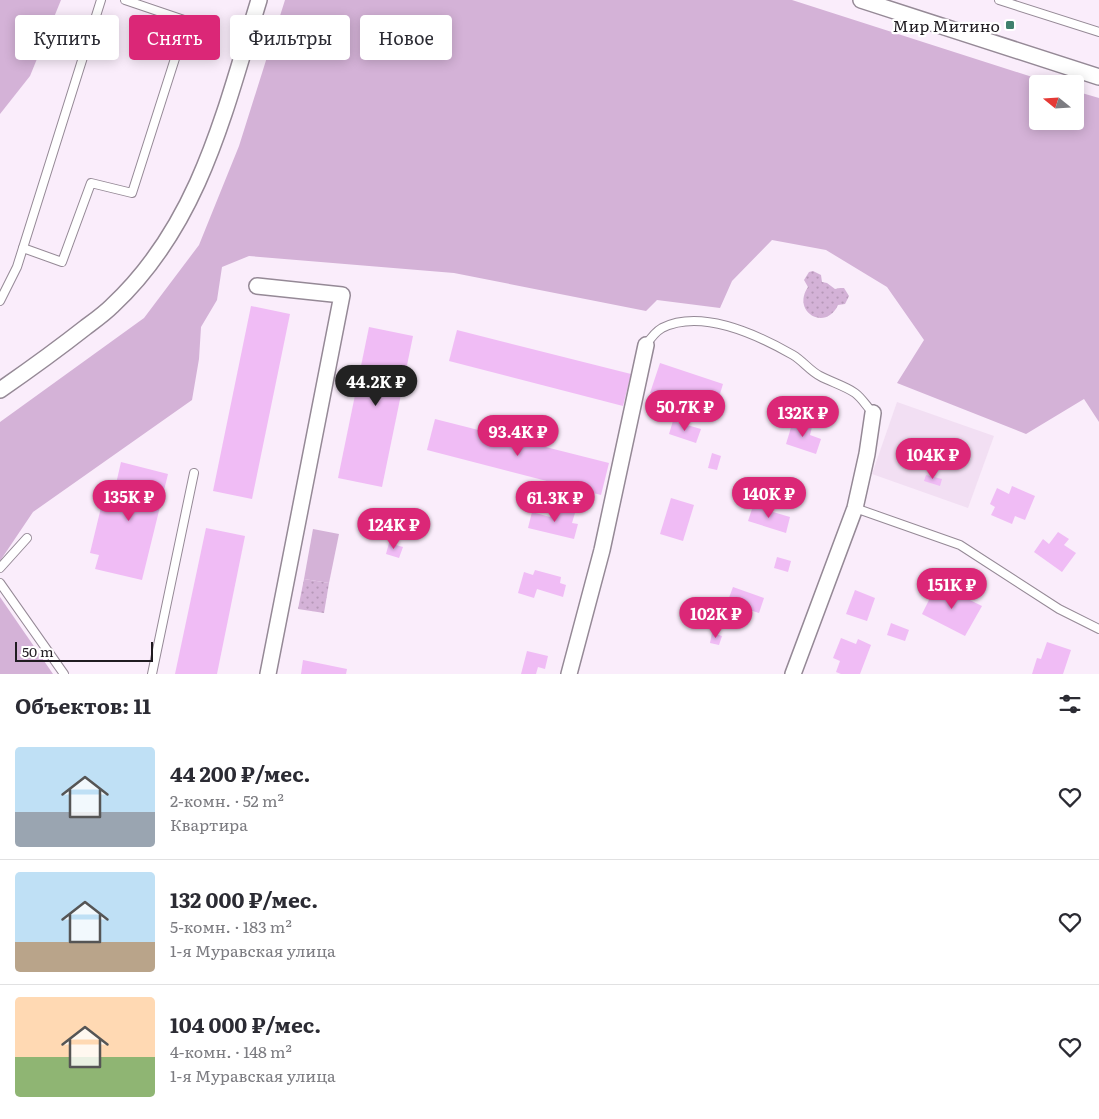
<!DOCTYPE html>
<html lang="ru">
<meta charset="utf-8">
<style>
body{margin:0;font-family:Literata,serif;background:#f2f2f3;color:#2b2b33;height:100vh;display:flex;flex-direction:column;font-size:19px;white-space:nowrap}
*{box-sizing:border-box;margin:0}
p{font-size:16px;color:#7c7c81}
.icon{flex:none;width:28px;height:28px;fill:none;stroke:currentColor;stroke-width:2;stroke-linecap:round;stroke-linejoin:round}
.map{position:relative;height:674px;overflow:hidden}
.drawer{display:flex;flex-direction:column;background:#fff;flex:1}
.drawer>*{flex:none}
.guide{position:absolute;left:15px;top:15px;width:500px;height:45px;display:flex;gap:10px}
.needle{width:32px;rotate:288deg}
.controls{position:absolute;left:1029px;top:75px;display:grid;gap:10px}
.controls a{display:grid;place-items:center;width:55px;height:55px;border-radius:5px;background:#fff;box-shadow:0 2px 12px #0003;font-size:25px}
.scale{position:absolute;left:15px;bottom:12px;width:138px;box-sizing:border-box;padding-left:5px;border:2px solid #201c21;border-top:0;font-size:14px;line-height:18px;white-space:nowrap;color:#201c21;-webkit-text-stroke:4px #fff;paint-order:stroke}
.price{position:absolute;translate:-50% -42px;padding:0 11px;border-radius:18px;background:#db2777;color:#fff;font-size:16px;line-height:32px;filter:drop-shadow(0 1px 2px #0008)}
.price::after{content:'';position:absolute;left:50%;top:30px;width:15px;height:11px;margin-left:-8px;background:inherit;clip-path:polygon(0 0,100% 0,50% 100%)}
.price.current{background:#222;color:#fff}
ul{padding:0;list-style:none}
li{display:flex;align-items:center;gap:15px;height:125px;padding:0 15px}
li+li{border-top:1px solid #e1e1e2}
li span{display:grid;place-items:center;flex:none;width:140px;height:100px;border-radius:5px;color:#555}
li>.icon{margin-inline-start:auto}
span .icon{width:60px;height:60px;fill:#fffc;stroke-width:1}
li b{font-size:21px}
h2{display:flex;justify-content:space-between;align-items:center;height:60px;padding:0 15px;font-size:21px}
.chip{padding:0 18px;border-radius:5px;background:#fff;box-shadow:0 2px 12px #0003;font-size:18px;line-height:45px}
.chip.current{background:#db2777;color:#fff}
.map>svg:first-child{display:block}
</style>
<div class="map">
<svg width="1099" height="674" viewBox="0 0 1099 674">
<defs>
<pattern id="park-dots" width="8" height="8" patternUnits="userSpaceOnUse" patternTransform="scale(1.25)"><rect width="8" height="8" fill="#d4b2d7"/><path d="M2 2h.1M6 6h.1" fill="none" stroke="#b698b8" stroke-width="1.8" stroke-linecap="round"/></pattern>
</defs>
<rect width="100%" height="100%" fill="#faedfb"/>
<path fill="#f2dff3" d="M897 402 994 436 968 508 872 474Z"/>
<g fill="#d4b2d7">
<path d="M0 0H61L30 76 0 114Z"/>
<path d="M285 0H792L1054 84H1038V121H1075V91L1099 98V422L1084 399 1026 434 897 383 924 340 887 287 826 250 772 240 732 281 720 308 657 300 646 311 454 273 249 256 222 267 217 300 201 327 199 359 192 400 33 512 0 561V422L144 318 199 245 239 146Z"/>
<path d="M313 529 339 534 329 583 304 579Z"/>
<path d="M0 597 53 674H0Z"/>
</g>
<g fill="url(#park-dots)">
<path d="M813 271 821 275 822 282 827 283 835 289 840 288H844L849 296 845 304 838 305C826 332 791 312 808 287L804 280 809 272Z"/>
<path d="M304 579 329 583 324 613 298 609Z"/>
</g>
<g fill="#f0bcf5">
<path d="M251 306 290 314 252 499 213 491Z"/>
<path d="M369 327 413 336 382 487 338 478Z"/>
<path d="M457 330 631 374 623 406 449 361Z"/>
<path d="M660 363 723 384 712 420 664 404 666 398 650 393Z"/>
<path d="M435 419 609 463 601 495 427 450Z"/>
<path d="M673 421 701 429 696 443 669 434Z"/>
<path d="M793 421 812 427 810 435 821 439 816 454 786 444Z"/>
<path d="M712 453 721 456 717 470 708 468Z"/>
<path d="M121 462 168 474 142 580 95 569 99 555 90 553 104 495 113 497Z"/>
<path d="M926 475 942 479 940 486 924 481Z"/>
<path d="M1012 486 1035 496 1025 520 1015 516 1012 524 991 515 995 507 990 504 997 488 1009 494Z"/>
<path d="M671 498 694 505 683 541 660 534Z"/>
<path d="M753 506 790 517 786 533 748 521Z"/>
<path d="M553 508 575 513 572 523 578 524 574 539 528 528 532 512 550 517Z"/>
<path d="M206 528 245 536 217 674H175Z"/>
<path d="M1058 532 1069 539 1064 545 1076 553 1062 572 1034 552 1043 539 1049 544Z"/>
<path d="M389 543 403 547 399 558 386 554Z"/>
<path d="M777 557 791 561 788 572 774 568Z"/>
<path d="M535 570 561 577 560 583 566 585 563 597 537 589 534 598 518 593 524 572 533 575Z"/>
<path d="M937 584 982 606 965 636 922 614Z"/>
<path d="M733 587 764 598 759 613 727 603Z"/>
<path d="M855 590 875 598 867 621 846 614Z"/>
<path d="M891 623 909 630 905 641 887 635Z"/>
<path d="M712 633 722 636 719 645 710 643Z"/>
<path d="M841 638 856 644 858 639 871 645 860 674H841L836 672 840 661 833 658Z"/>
<path d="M1047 642 1071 650 1063 674H1032L1037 658 1041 659Z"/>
<path d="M527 651 548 656 545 669 538 667 536 674H521Z"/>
<path d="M303 660 347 669 346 674H301Z"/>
</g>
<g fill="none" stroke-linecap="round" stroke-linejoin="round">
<g stroke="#958996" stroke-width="10">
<g id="lane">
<path d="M999 0 1099 32"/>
<path d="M23 248 62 262 91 183 132 193 187 21 125 0"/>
<path d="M0 301 17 267 101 0"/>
<path d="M646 345C650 339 655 332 662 328 702 308 758 335 793 355 803 361 810 371 820 376 831 382 845 386 855 393 862 398 867 407 873 413"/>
<path d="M855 508 960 545 1059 609 1099 629"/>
<path d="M0 568 27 538"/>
<path d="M0 583 64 674"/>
<path d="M152 674 194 473"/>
</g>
</g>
<g stroke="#958996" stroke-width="18">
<g id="street">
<path d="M861 0 1099 77"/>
<path d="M257 286 342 295 268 674"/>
<path d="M0 390C29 370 58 349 86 327 94 321 104 314 112 306 200 224 225 110 259 0"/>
<path d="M569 674 602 550 646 345"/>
<path d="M793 674 855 508 867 454 873 413"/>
</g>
</g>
<use href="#lane" stroke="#fff" stroke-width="8"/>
<use href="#street" stroke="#fff" stroke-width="15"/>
</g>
<rect fill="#3f7f6d" stroke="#fff" stroke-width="2" x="1005" y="20" width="10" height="10" rx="2.5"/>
<g text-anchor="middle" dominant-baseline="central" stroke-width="4.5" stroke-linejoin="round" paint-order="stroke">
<g font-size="16" fill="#201c21" stroke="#fff" text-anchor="end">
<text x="1000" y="25">Мир Митино</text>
</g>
</g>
</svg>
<div class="controls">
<a><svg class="needle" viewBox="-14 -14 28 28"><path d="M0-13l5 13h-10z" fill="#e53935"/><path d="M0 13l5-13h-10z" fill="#7c7c81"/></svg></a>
</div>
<div class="scale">50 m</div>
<b class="price current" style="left:376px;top:407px">44.2K ₽</b>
<b class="price" style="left:685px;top:432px">50.7K ₽</b>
<b class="price" style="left:803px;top:438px">132K ₽</b>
<b class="price" style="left:518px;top:457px">93.4K ₽</b>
<b class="price" style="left:933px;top:480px">104K ₽</b>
<b class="price" style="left:769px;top:519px">140K ₽</b>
<b class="price" style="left:129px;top:522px">135K ₽</b>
<b class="price" style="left:555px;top:523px">61.3K ₽</b>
<b class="price" style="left:394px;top:550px">124K ₽</b>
<b class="price" style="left:952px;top:610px">151K ₽</b>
<b class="price" style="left:716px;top:639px">102K ₽</b>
<div class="guide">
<a class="chip">Купить</a>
<a class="chip current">Снять</a>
<a class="chip">Фильтры</a>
<a class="chip">Новое</a>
</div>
</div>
<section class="drawer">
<h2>Объектов: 11<svg class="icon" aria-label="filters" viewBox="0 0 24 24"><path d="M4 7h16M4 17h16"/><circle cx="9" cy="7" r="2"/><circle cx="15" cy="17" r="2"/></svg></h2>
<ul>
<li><span style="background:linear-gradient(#bfe0f5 65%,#9aa5b1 0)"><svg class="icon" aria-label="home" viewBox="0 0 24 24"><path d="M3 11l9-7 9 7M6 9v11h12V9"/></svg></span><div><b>44 200 ₽/мес.</b><p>2-комн. · 52 m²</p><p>Квартира</p></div><svg class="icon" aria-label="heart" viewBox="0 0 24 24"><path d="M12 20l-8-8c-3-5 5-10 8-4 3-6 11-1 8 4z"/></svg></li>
<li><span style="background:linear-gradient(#bfe0f5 70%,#b9a48a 0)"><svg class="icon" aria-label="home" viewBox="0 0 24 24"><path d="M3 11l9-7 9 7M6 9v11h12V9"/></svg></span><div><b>132 000 ₽/мес.</b><p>5-комн. · 183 m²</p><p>1-я Муравская улица</p></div><svg class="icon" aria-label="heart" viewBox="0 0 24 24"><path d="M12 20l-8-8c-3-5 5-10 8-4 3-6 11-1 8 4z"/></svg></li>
<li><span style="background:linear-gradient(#ffd9b3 60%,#8fb573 0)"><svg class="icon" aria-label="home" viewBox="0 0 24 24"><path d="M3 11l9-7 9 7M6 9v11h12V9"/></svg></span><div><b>104 000 ₽/мес.</b><p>4-комн. · 148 m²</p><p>1-я Муравская улица</p></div><svg class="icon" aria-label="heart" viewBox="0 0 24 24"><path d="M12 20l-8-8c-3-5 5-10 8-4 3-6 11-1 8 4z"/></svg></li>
</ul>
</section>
